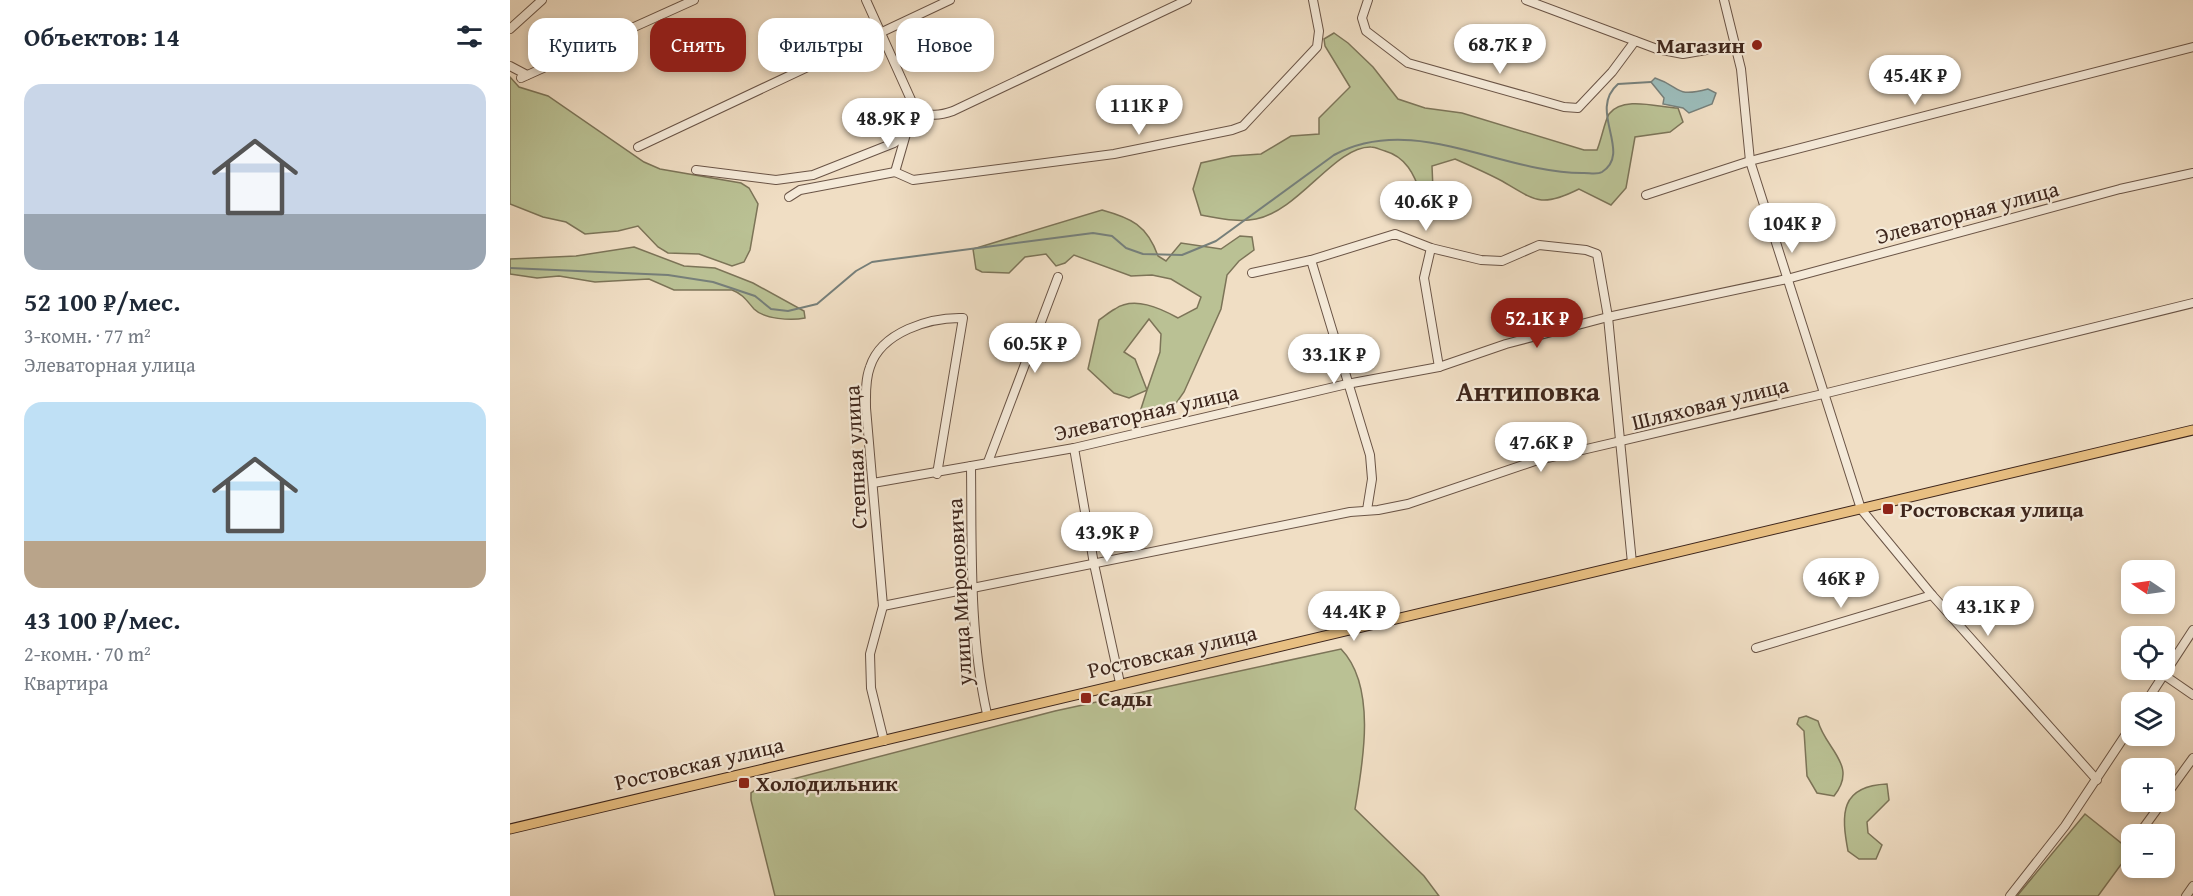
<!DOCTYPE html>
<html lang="ru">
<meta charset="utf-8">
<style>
body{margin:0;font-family:"Gentium Book Plus",serif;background:#f6f6f7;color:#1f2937;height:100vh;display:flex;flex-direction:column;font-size:22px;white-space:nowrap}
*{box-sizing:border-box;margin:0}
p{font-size:20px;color:#747a83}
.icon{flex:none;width:33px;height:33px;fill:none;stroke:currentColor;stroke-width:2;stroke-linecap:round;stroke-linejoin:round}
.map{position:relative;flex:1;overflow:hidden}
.drawer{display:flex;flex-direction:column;background:#fff;width:510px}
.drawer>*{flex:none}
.banner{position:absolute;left:18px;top:18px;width:570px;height:54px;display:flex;gap:12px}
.needle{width:39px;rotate:283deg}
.buttons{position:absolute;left:1611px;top:560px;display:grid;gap:12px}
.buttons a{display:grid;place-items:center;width:54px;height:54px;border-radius:12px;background:#fff;box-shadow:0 3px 9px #0003;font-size:30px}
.price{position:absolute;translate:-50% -51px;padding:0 14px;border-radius:21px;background:#fff;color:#222;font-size:20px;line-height:39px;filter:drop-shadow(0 2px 3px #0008)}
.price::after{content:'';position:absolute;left:50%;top:36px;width:18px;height:14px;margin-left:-9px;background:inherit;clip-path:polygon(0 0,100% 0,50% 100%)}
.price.selected{background:#8f2418;color:#fff}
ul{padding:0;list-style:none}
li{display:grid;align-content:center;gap:12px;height:318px;padding:0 24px}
li span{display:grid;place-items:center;height:186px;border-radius:18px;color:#555}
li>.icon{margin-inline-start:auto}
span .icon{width:108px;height:108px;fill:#fffc;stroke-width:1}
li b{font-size:26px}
h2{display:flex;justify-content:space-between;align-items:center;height:72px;padding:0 24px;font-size:26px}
.chip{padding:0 21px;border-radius:18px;background:#fff;box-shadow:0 3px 9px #0003;font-size:21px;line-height:54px}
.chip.selected{background:#8f2418;color:#fff}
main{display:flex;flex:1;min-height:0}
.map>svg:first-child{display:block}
</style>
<main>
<section class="drawer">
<h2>Объектов: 14<svg class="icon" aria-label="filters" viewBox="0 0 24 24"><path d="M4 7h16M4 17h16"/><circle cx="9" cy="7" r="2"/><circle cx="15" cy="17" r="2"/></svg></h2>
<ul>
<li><span style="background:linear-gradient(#c9d6e8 70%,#9aa5b1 0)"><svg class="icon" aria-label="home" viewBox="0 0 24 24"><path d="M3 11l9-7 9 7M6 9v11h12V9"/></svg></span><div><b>52 100 ₽/мес.</b><p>3-комн. · 77 m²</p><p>Элеваторная улица</p></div></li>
<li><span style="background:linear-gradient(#bfe0f5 75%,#b9a48a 0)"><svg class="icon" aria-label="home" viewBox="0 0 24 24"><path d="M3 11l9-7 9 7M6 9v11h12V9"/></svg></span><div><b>43 100 ₽/мес.</b><p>2-комн. · 70 m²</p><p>Квартира</p></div></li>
</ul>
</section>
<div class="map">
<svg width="1683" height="896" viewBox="0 0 1683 896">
<rect width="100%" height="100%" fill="#f0dec4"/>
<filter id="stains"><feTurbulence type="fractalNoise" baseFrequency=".00333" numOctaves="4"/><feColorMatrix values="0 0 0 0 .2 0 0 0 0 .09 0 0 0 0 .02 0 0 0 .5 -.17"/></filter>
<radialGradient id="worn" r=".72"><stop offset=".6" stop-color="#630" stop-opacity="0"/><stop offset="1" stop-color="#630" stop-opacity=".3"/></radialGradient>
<g fill="#bac194" stroke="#7c7458" stroke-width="1.5" fill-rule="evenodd">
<path d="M824 33 838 43 863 67 888 99 915 108 952 113 1074 150H1087C1091 141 1095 120 1099 114 1113 95 1151 108 1168 108L1173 122 1160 132 1125 137 1116 188 1101 205 1069 189C1031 208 1026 201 992 181 977 173 961 166 945 159L922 166 923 189 911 194C904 174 896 157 875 151 871 150 865 147 861 147 825 146 789 211 746 219 728 223 709 218 691 215L683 189 691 163 722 156 751 154 781 136 809 134V118L840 87 815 46 814 39Z"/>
<path d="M0 77 9 87 38 96 134 162 150 169 231 183 239 188 248 204 240 250 234 262 222 266 189 254 158 253 148 247 128 226 108 231 75 234 56 222 33 217 0 204Z"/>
<path d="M592 210C621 218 637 225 648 256L656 261 671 243 711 249 730 236 742 237 744 250 729 261 717 275 711 309 674 392 657 416 640 418 630 412 637 390 619 398 604 393 578 369 589 320C594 317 599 312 605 309 624 296 650 308 668 318L687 308 691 297 661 279 642 275 621 276 564 255 555 263 546 266 536 254 515 257 499 273 472 272 466 269 463 249ZM639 319 651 334 650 352 637 390 625 359 614 352Z"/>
<path d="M124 247 174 266 205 268 243 283 294 311 295 318C281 321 254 319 244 309 237 301 233 294 222 290H164L139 279 85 282 49 276 27 278 0 274V259L66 256Z"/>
<path d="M831 649C867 686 853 763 845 809L914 876 929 896H265L241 800V793L248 788 545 711Z"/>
<path d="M1296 716 1308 721C1315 749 1349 765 1324 796L1307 793 1297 776 1294 731 1287 724 1289 718Z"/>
<path d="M1377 784 1379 800 1357 822 1358 833 1372 845 1366 859H1349L1338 851C1331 814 1330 786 1377 784Z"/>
<path d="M1575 814 1621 851 1588 896H1507Z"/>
</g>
<path fill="#9bbbb9" stroke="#767f7a" stroke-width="1.5" d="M1145 78C1172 87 1164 98 1198 89L1206 93 1202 104 1179 113 1173 108 1153 104 1154 98 1141 82Z"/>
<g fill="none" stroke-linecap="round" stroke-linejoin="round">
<path stroke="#767f7a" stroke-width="2" d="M0 268 158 275 203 282 245 296 261 309 278 311 307 304 346 271 362 262 376 260 583 233 602 236 616 248 633 254 672 255 706 241 824 155C904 112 992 174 1074 173 1080 173 1087 175 1092 172 1123 152 1077 111 1108 84L1141 82"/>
<g stroke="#6a5446" stroke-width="10">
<g id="minor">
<path d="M356 0 402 102C413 117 426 117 443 111L677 0"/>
<path d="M858 0 852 18 856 31 898 63 1054 107 1068 108 1102 72 1125 41"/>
<path d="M1016 0 1147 49 1173 54 1225 45"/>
<path d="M1214 0 1231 69 1240 161 1351 509 1422 595 1587 780"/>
<path d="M0 29 32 0"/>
<path d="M0 66 17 75"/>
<path d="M11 78 184 0"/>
<path d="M128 147 440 0"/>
<path d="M186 170 266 180 303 175 384 143 396 134 412 113"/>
<path d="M385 172 403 180 604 154 722 130 733 126 807 47 809 31 803 0"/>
<path d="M385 172 396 134"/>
<path d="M1136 195 1240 161 1683 47"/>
<path d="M279 197 290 190 385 172"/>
<path d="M921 248 914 278 929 367"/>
<path d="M801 260 860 455 862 479 857 510"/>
<path d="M742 273 801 260 885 234 921 248 971 260 992 261 1029 245 1076 250 1087 254 1098 317 1122 563"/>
<path d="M564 448 584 564 610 683"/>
<path d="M478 462 548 277"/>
<path d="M461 466C462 549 459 633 477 714"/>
<path d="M363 483 564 448 837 384 929 367 996 344 1098 317 1277 279 1610 189 1683 173"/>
<path d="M373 606 840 512 868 510 898 504 1025 461 1313 394 1683 303"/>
<path d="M1246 648 1422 595"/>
<path d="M1654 675 1683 695"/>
<path d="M1636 702 1683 630"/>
<path d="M374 741 361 688 360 654 373 606 356 408C356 395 355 380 360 367 371 332 420 317 453 318L427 474"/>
<path d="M1654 798 1683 758"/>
<path d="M1629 834 1653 801"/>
<path d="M1619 848 1622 845"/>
<path d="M1500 896 1555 826 1622 725"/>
<path d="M1676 896 1683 886"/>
</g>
</g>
<g stroke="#3e261c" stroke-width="11">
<path id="major" d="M0 829 1683 430"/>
</g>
<use href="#minor" stroke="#f5ead9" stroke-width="8"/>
<use href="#major" stroke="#e8bf82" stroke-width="9"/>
</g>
<g fill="#8f2418" stroke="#f5ead9" stroke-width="2">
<circle cx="1247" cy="45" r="6"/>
<rect x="1372" y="503" width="12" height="12" rx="3"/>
<rect x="570" y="692" width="12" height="12" rx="3"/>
<rect x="228" y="777" width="12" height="12" rx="3"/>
</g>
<g text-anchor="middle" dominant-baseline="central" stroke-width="4.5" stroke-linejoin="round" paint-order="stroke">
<g font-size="22" font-weight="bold" fill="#3e261c" stroke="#f5ead9" text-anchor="start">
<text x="1235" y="45" text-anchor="end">Магазин</text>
<text x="1390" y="509">Ростовская улица</text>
<text x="588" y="698">Сады</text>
<text x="246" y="783">Холодильник</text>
</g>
<g font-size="22" fill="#3e261c" stroke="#f5ead9">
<text transform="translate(1457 212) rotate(-15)">Элеваторная улица</text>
<text transform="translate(1200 403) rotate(-14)">Шляховая улица</text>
<text transform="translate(636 412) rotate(-13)">Элеваторная улица</text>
<text transform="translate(345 457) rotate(-93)">Степная улица</text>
<text transform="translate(449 592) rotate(-93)">улица Мироновича</text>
<text transform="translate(662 651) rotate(-13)">Ростовская улица</text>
<text transform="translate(189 763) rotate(-13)">Ростовская улица</text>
</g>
<g font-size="28" font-weight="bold" fill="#3e261c" stroke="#f5ead9">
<text x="1018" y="390">Антиповка</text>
</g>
</g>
<rect width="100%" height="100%" filter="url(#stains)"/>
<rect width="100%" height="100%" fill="url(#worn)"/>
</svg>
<div class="buttons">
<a><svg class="needle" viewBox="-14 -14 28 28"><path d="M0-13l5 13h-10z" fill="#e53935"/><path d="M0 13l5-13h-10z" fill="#747a83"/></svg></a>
<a><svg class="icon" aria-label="locate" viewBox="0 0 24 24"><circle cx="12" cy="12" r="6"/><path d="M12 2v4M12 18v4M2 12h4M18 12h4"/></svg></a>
<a><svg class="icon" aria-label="layers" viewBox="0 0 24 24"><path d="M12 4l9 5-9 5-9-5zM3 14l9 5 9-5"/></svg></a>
<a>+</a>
<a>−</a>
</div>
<b class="price" style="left:990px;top:75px">68.7K ₽</b>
<b class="price" style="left:1405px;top:106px">45.4K ₽</b>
<b class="price" style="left:629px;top:136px">111K ₽</b>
<b class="price" style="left:378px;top:149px">48.9K ₽</b>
<b class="price" style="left:916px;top:232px">40.6K ₽</b>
<b class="price" style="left:1282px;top:254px">104K ₽</b>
<b class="price selected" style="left:1027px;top:349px">52.1K ₽</b>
<b class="price" style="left:525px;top:374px">60.5K ₽</b>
<b class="price" style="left:824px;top:385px">33.1K ₽</b>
<b class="price" style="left:1031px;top:473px">47.6K ₽</b>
<b class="price" style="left:597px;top:563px">43.9K ₽</b>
<b class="price" style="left:1331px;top:609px">46K ₽</b>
<b class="price" style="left:1478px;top:637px">43.1K ₽</b>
<b class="price" style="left:844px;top:642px">44.4K ₽</b>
<div class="banner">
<a class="chip">Купить</a>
<a class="chip selected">Снять</a>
<a class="chip">Фильтры</a>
<a class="chip">Новое</a>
</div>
</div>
</main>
